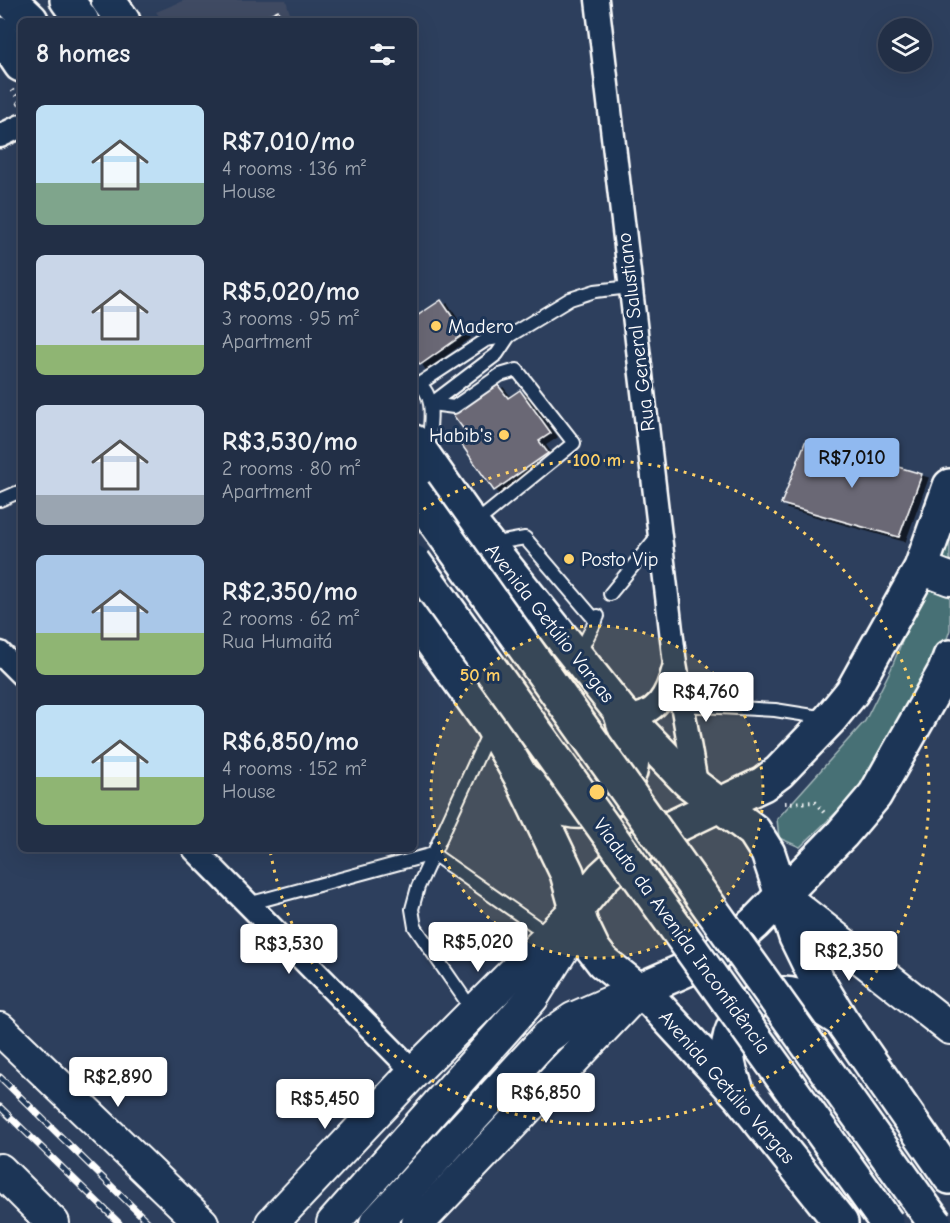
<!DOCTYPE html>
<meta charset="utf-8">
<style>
body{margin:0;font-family:"Comic Neue",sans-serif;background:#2e3b51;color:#f1f3f6;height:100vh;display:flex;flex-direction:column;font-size:22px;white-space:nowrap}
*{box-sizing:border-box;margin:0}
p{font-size:20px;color:#a2a9b3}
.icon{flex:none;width:33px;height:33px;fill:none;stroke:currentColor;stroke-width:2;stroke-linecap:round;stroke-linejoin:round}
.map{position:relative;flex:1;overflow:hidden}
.panel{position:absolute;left:18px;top:18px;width:399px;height:834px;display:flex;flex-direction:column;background:#222f46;border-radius:9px;box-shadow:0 6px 24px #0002,0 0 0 2px #3f4a5f}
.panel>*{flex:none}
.buttons{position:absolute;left:878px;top:18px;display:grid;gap:12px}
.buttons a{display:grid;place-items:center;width:54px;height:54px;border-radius:50%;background:#222f46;box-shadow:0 6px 24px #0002,0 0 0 2px #3f4a5f;font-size:30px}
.price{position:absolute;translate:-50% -51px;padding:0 14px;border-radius:6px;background:#fff;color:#222;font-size:20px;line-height:39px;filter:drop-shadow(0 2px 3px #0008)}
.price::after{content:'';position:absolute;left:50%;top:36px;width:18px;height:14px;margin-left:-9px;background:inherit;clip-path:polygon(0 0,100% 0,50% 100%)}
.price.on{background:#90b9f0;color:#111}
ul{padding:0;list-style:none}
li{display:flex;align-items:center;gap:18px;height:150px;padding:0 18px}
li span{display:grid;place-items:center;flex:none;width:168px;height:120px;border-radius:9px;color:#555}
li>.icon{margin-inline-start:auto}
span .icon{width:72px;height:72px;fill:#fffc;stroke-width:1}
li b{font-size:26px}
h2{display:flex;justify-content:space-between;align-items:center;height:72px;padding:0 18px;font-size:26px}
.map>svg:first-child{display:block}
</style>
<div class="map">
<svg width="950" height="1223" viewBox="0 0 950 1223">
<defs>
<filter id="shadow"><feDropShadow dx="6" dy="4" stdDeviation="0" flood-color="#0009"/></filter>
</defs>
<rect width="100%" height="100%" fill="#2d3f5d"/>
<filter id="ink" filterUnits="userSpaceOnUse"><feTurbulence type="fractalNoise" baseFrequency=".0167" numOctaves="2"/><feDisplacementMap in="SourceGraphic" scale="12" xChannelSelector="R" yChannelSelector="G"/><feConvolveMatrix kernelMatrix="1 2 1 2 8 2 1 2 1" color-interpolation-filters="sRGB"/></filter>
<g filter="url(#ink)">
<path fill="#404b64" d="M185 0H286L292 21H163L156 12Z"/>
<path fill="#476f74" stroke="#a3b7ba" stroke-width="1.5" d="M950 521V630L937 668 895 742 847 802 800 847 779 838 777 819 865 721 891 669Z"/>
<g fill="#6b6875" stroke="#fff" stroke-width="1.5" filter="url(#shadow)">
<path d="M278 10 283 21H256Z"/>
<path d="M441 300 464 334 420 365 414 356V318Z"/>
<path d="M497 384 508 398 520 390 551 433 539 441 548 453 494 491 457 438 465 431 453 415Z"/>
<path d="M806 440 922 474 899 537 781 504Z"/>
</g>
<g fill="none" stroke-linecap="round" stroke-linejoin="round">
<g stroke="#fff" stroke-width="16">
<g id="lane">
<path d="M414 382C439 391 429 429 428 449"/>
<path d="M419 384 486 340 509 336 570 299 595 291 630 287"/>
<path d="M431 404 454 407 500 375 517 370 574 443 473 525"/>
<path d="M431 404 497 354 509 336"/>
<path d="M0 500 21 491"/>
<path d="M491 544 525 538 596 621"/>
<path d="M610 594 660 533"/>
<path d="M579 654 598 616"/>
<path d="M682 705 775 710 826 718"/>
<path d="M248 904 433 854 550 936"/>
<path d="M473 1011 415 927 412 909 418 887 490 730"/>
</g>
</g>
<g stroke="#fff" stroke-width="27">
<g id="street">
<path d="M597 0 675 664 697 789"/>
<path d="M0 136 21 126"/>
<path d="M0 653 21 674"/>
<path d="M626 717C656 716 667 695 674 668"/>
<path d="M194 849 414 1072"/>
</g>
</g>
<g stroke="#fff" stroke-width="36">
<g id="secondary">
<path d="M921 568 950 579"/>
<path d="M781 895 950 1028"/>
<path d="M0 1029 202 1223"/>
<path d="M0 1170 53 1223"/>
<path d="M272 1223 414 1072 577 909"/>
<path d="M333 1223 532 998 563 948 573 923"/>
<path d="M376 1223 547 1037 573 1019 639 990"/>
<path d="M418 1223 630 1000"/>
</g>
</g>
<g stroke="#fff" stroke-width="38">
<g id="primary">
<path d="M108 0 123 21"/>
<path d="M0 34 21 65"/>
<path d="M414 442 473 526 620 711 688 781 754 831 768 853 796 937 817 980 841 1020 950 1177"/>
<path d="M414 617 492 726 520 775 567 873 581 924 593 949 603 962 653 1002 739 1095 841 1223"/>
<path d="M526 781C536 790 546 801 559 807 592 822 631 795 632 759 632 744 625 729 621 714"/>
<path d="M577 909 603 877 628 854 656 835 763 784 779 772 830 719 852 692 921 568 950 486"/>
<path d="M639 990 701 963 730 945 755 923 842 834 875 795 945 671 950 657"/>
<path d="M737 1091C734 1081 729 1071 728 1060 725 1027 749 993 784 994 804 995 823 1009 839 1019"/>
</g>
</g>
<g stroke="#fff" stroke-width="38">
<g id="highway">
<path d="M10 0 31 20"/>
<path d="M67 0 82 21"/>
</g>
</g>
<g stroke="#fff" stroke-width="4" stroke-dasharray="1.5 4.5" stroke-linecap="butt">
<path d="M12 90 21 102 16 104"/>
<path d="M785 803 815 802 826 815"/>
</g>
<use href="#lane" stroke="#1d3557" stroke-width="12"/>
<use href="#street" stroke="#1d3557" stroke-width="22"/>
<use href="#secondary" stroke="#1d3557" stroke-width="32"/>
<use href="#primary" stroke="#1d3557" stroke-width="33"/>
<use href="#highway" stroke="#1d3557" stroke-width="33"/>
<g stroke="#fff" stroke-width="7">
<g id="rail">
<path d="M0 1077 149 1223"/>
<path d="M0 1107 119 1223"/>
</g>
</g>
<use href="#rail" stroke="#1d3557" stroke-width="4.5" stroke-dasharray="14" stroke-linecap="butt"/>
<g stroke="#fff" stroke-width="38" stroke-linecap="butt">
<g id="highway-bridge">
<path d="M414 492 935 1223"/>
<path d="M414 562 887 1223"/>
</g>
</g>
<use href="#highway-bridge" stroke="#1d3557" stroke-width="33"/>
</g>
</g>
<circle cx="597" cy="792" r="166" fill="#ffd166" fill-opacity=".12"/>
<g fill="none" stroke="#ffd166" stroke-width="3" stroke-dasharray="3 6">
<circle cx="597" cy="792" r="166"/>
<path d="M416 514A332 332 0 1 1 270 850"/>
</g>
<g fill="#ffd166" stroke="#1d3557" stroke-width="2">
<circle cx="436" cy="326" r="6"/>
<circle cx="504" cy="435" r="6"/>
<circle cx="569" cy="559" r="6"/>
</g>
<g text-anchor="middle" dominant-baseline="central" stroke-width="6" stroke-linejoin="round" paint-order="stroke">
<g font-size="20" fill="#fff" stroke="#1d3557" text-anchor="start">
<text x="448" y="326">Madero</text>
<text x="492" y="435" text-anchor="end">Habib's</text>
<text x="581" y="559">Posto Vip</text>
</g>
<g font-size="20" fill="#fff" stroke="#1d3557">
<text transform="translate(636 332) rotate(-97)">Rua General Salustiano</text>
<text transform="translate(550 623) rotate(52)">Avenida Getúlio Vargas</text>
<text transform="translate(682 936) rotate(54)">Viaduto da Avenida Inconfidência</text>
<text transform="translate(727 1087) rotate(49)">Avenida Getúlio Vargas</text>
</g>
</g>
<circle cx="597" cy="792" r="9" fill="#ffd166" stroke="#1d3557" stroke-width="3"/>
<g font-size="18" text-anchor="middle" font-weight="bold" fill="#ffd166" stroke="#1d3557" stroke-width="6" stroke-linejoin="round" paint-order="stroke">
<text x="597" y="466">100 m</text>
<text x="480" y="681">50 m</text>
</g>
</svg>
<div class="buttons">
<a><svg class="icon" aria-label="layers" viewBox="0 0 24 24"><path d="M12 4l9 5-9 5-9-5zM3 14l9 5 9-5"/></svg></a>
</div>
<b class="price on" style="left:852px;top:489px">R$7,010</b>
<b class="price" style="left:706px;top:723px">R$4,760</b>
<b class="price" style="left:478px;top:973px">R$5,020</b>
<b class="price" style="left:289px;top:975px">R$3,530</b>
<b class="price" style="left:849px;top:982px">R$2,350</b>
<b class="price" style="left:118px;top:1108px">R$2,890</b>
<b class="price" style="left:546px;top:1124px">R$6,850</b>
<b class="price" style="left:325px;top:1130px">R$5,450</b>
<section class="panel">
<h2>8 homes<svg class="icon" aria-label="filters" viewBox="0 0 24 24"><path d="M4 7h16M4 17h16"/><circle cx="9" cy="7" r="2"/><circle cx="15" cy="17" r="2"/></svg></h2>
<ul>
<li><span style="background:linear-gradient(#bfe0f5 65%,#7fa58c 0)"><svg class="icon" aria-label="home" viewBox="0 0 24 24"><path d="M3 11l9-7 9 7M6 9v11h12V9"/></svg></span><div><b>R$7,010/mo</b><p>4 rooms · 136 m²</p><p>House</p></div></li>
<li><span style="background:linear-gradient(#c9d6e8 75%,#8fb573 0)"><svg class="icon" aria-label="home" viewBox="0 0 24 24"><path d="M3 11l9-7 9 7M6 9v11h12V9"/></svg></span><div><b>R$5,020/mo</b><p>3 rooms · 95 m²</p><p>Apartment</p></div></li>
<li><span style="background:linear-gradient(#c9d6e8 75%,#9aa5b1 0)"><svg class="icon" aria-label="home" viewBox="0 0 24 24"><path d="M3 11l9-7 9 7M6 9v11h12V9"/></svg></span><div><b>R$3,530/mo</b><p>2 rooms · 80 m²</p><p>Apartment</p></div></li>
<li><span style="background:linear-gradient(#a9c7e8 65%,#8fb573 0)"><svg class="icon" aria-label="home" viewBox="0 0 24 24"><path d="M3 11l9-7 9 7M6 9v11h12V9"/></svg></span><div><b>R$2,350/mo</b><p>2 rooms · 62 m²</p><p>Rua Humaitá</p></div></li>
<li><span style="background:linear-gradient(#bfe0f5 60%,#8fb573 0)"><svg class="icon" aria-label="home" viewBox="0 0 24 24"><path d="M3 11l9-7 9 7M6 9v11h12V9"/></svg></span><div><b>R$6,850/mo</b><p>4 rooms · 152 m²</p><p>House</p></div></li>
</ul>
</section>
</div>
